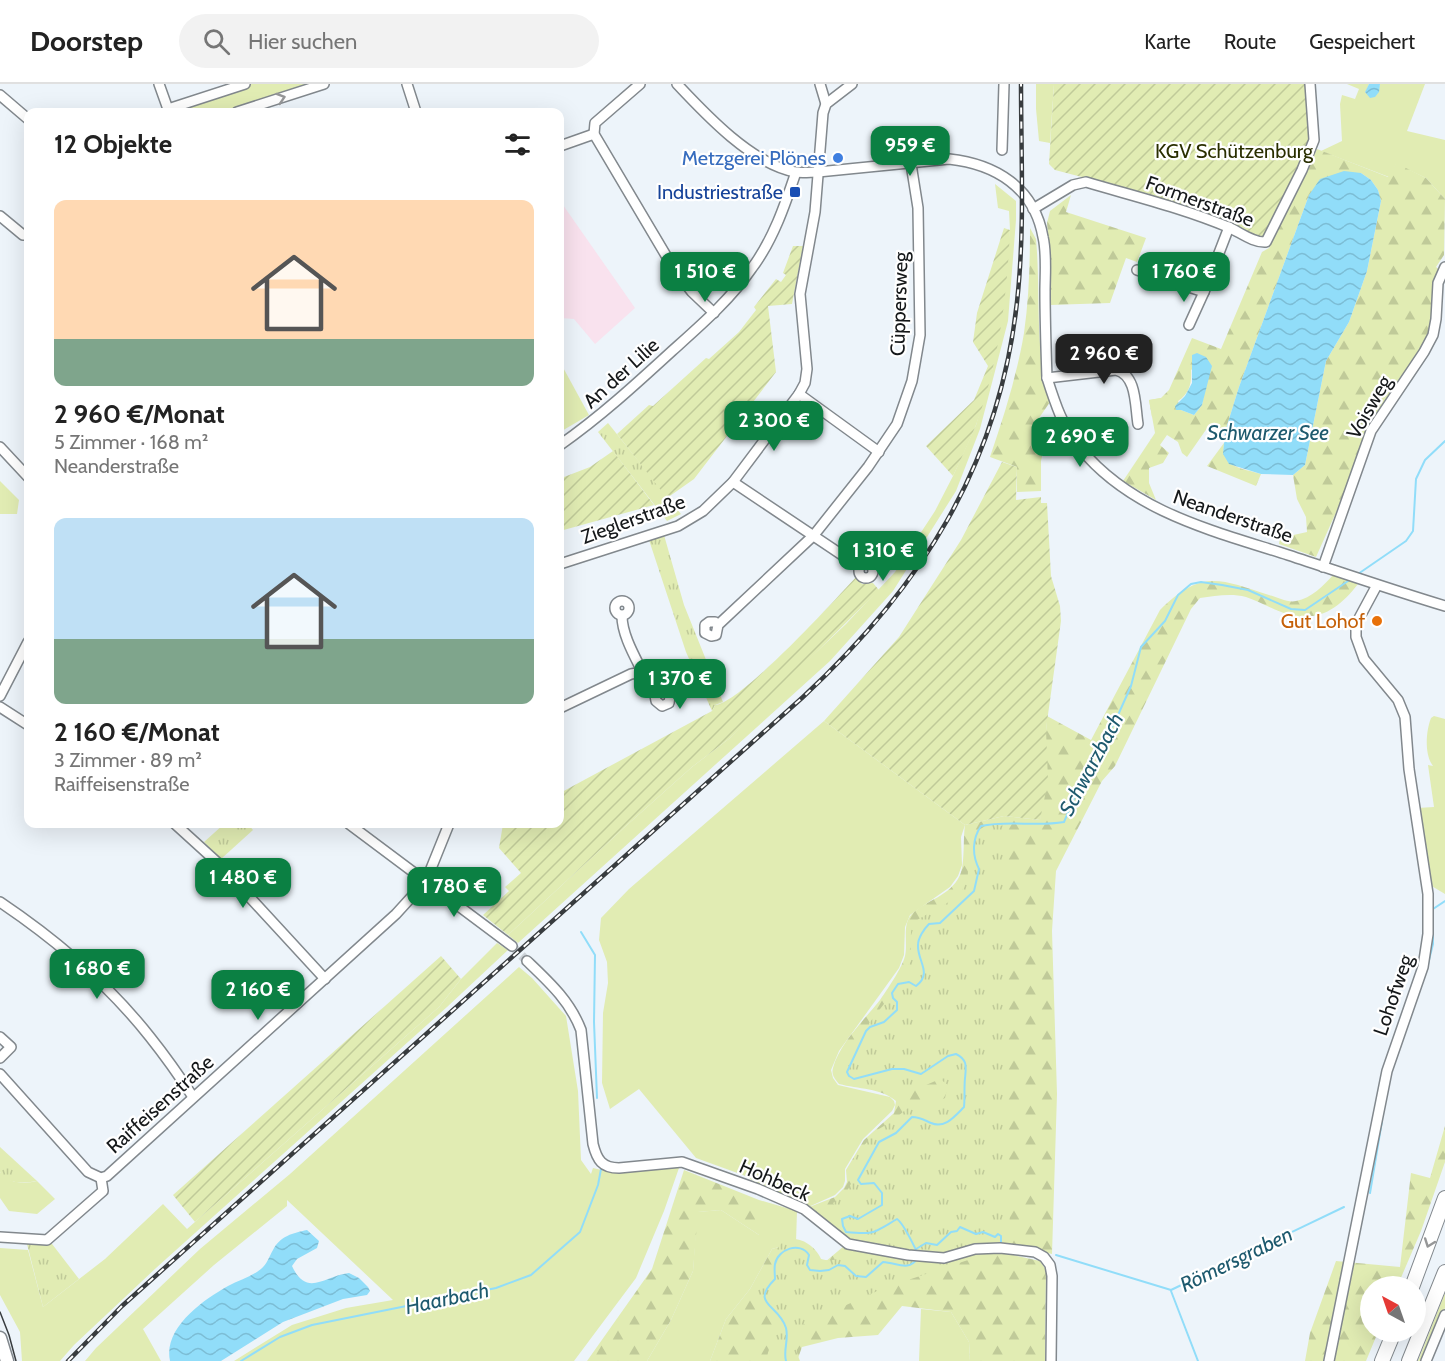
<!DOCTYPE html>
<html lang="de">
<meta charset="utf-8">
<style>
body{margin:0;font-family:Cabin,sans-serif;background:#f2f2f2;color:#222;height:100vh;display:flex;flex-direction:column;font-size:22px;white-space:nowrap}
*{box-sizing:border-box;margin:0}
p{font-size:20px;color:#767676}
.icon{flex:none;width:33px;height:33px;fill:none;stroke:currentColor;stroke-width:2;stroke-linecap:round;stroke-linejoin:round}
.map{position:relative;flex:1;overflow:hidden}
.details{position:absolute;left:24px;top:24px;width:540px;height:720px;display:flex;flex-direction:column;background:#fff;border-radius:12px;box-shadow:0 6px 24px #0002}
.details>*{flex:none}
.needle{width:39px;rotate:320deg}
.buttons{position:absolute;left:1360px;top:1192px;display:grid;gap:12px}
.buttons a{display:grid;place-items:center;width:66px;height:66px;border-radius:50%;background:#fff;box-shadow:0 6px 24px #0002;font-size:30px}
.price{position:absolute;translate:-50% -51px;padding:0 14px;border-radius:12px;background:#0b8043;color:#fff;font-size:20px;line-height:39px;filter:drop-shadow(0 2px 3px #0008)}
.price::after{content:'';position:absolute;left:50%;top:36px;width:18px;height:14px;margin-left:-9px;background:inherit;clip-path:polygon(0 0,100% 0,50% 100%)}
.price.selected{background:#222;color:#fff}
ul{padding:0;list-style:none}
li{display:grid;align-content:center;gap:12px;height:318px;padding:0 30px}
li span{display:grid;place-items:center;height:186px;border-radius:12px;color:#555}
li>.icon{margin-inline-start:auto}
span .icon{width:108px;height:108px;fill:#fffc;stroke-width:1}
li b{font-size:26px}
h2{display:flex;justify-content:space-between;align-items:center;height:72px;padding:0 30px;font-size:26px}
header{display:flex;align-items:center;gap:36px;box-sizing:border-box;height:84px;padding:0 30px;background:#fff;border-bottom:2px solid #e0e0e0}
header strong{font-size:28px}
nav{display:flex;gap:33px;margin-inline-start:auto;font-size:21px}
.search{width:420px;height:54px;background:#f2f2f2;display:flex;align-items:center;gap:15px;box-sizing:border-box;padding:0 21px;border-radius:33px;color:#767676;font-size:22px}
.map>svg:first-child{display:block}
</style>
<header>
<strong>Doorstep</strong>
<div class="search"><svg class="icon" aria-label="search" viewBox="0 0 24 24"><circle cx="10" cy="10" r="6"/><path d="M15 15l6 6"/></svg>Hier suchen</div>
<nav><a>Karte</a><a>Route</a><a>Gespeichert</a></nav>
</header>
<div class="map">
<svg width="1445" height="1277" viewBox="0 0 1445 1277">
<defs>
<pattern id="forest-firs" width="22" height="20" patternUnits="userSpaceOnUse" patternTransform="scale(1.5)"><rect width="22" height="20" fill="#e1ecb3"/><path d="M5 1l3.5 6h-7zM16 11l3.5 6h-7z" fill="#c0ca99"/></pattern>
<pattern id="park-tufts" width="24" height="20" patternUnits="userSpaceOnUse" patternTransform="scale(1.5)"><rect width="24" height="20" fill="#e1ecb3"/><path d="M3 7l-1-3M5 7V3M7 7l1-3M15 17l-1-3M17 17v-4M19 17l1-3" fill="none" stroke="#c0ca99"/></pattern>
<pattern id="garden-furrows" width="10" height="10" patternUnits="userSpaceOnUse" patternTransform="scale(1.5)"><rect width="10" height="10" fill="#e1ecb3"/><path d="M-1 1l2-2M0 10L10 0M9 11l2-2" fill="none" stroke="#c0ca99"/></pattern>
<pattern id="water-waves" width="16" height="10" patternUnits="userSpaceOnUse" patternTransform="scale(1.5)"><rect width="16" height="10" fill="#91ddf9"/><path d="M0 5q4-4 8 0t8 0" fill="none" stroke="#7cbdd5"/></pattern>
</defs>
<rect width="100%" height="100%" fill="#edf4fa"/>
<path fill="#f9e2ee" d="M563 121 635 224 595 260 574 235 560 234V122Z"/>
<g fill="#e1ecb3">
<path d="M244 0H322L233 28H171Z"/>
<path d="M1036 0H1054L1050 59 1039 57 1036 25Z"/>
<path d="M1347 0H1369L1365 9 1380 2V0H1425L1407 47 1445 56V115L1426 94 1396 80 1389 93 1321 67 1342 57 1340 20 1342 11 1355 15 1359 5Z"/>
<path d="M995 100 1016 117V136L1008 237 980 345 956 407 893 507 830 577 518 859 508 851 627 741 692 683 730 654 774 608 846 540 895 488 935 427 953 392 976 341 993 283 1010 146 1009 127 998 124Z"/>
<path d="M560 278 589 331 560 348Z"/>
<path d="M0 397 19 416 17 430H0Z"/>
<path d="M1434 632 1445 635V810L1430 801 1417 724 1434 723 1428 681 1433 682C1424 670 1426 647 1431 634Z"/>
<path d="M824 637 965 741 961 753 962 781 958 792 950 803 910 831 905 843 904 871 899 884 839 967 831 986 833 994 838 1001 890 1013 894 1017 895 1021 892 1027 863 1055 845 1085V1097L843 1103 835 1111 804 1125 743 1091 696 1074 639 1005 610 1025 602 999 603 929 608 899 607 878 599 856 601 834 629 805Z"/>
<path d="M497 859 508 866 447 923 156 1184 74 1261 60 1277H22L20 1248 0 1211V1164L28 1166 43 1223 105 1175 163 1120 187 1145 439 923 461 895Z"/>
<path d="M519 883 532 894 566 932 578 1007 581 1076 591 1090 593 1084 610 1088 667 1081 679 1084 664 1127 636 1194 574 1277H234L292 1241 346 1224 393 1216 287 1116V1122L214 1181 143 1245 161 1277H85L96 1264 200 1165 290 1090Z"/>
<path d="M0 1088C9 1100 24 1100 37 1097L55 1115 37 1130 9 1127 0 1114Z"/>
<path d="M759 1116 797 1127 796 1158 772 1165 750 1205 726 1235 710 1277H647L671 1236 693 1187 697 1128 721 1126 759 1151Z"/>
<path d="M1445 1209V1224L1422 1277H1418Z"/>
<path d="M921 1225 951 1228 969 1258 970 1277H919Z"/>
</g>
<g fill="url(#forest-firs)" fill-rule="evenodd">
<path d="M1317 65 1388 93 1396 79 1426 94 1445 115 1444 171 1436 183 1440 186 1432 245 1422 267 1370 343 1351 395 1316 473 1279 460 1280 454 1307 448 1306 433 1297 415 1293 391 1305 381 1326 277 1349 238 1367 187 1381 117 1378 106 1371 96 1361 89 1309 111 1239 303 1225 348 1210 340 1187 373 1182 369 1178 358 1167 351 1160 361 1169 369 1163 379 1149 384V399L1156 416 1123 397 1155 349 1149 316 1161 314 1169 306 1192 254 1221 265 1262 168 1269 164ZM1191 285 1205 305 1202 321 1194 331 1181 326 1178 317C1190 309 1192 298 1191 285Z"/>
<path d="M1071 111 1066 128 1146 154 1137 178 1126 174 1110 219 1050 221 1049 163 1047 139 1050 127Z"/>
<path d="M1030 144 1036 155C1041 209 1034 265 1050 318L1039 334 1045 358 1041 377V407L1017 408V383L990 373C1004 332 1017 291 1024 249 1029 214 1030 179 1030 144Z"/>
<path d="M1224 359C1221 384 1242 384 1261 390L1256 402 1207 382Z"/>
<path d="M1333 491 1358 500C1340 523 1321 538 1290 531 1275 527 1261 518 1246 513 1231 509 1215 512 1200 514L1191 525 1115 682 1102 697 1056 787 1052 847 1057 1010 1052 1170 1005 1160H848L804 1125 835 1113 844 1104 847 1098 846 1086 864 1056 894 1029 896 1017C881 1004 858 1005 839 1000 835 995 831 991 833 984 839 960 865 935 880 916 887 906 902 884 905 872 908 859 902 842 911 831 925 816 950 813 960 791 965 781 963 754 965 741L1004 732 1040 736 1047 632 1091 656 1160 526C1202 485 1219 495 1269 511 1277 513 1288 519 1296 517 1312 514 1323 502 1333 491Z"/>
<path d="M1445 1042V1078L1421 1147 1397 1203H1371V1248H1378L1366 1277H1305L1310 1249 1336 1177 1400 1183 1411 1089 1430 1094Z"/>
<path d="M684 1086 759 1116V1151L721 1126 698 1128 693 1187 671 1236 647 1277H587L652 1185Z"/>
<path d="M796 1158 825 1178 844 1162 982 1170 1004 1169 1040 1177 1046 1186 1045 1277H970L969 1258 951 1228 902 1222 878 1251 838 1254 802 1263 797 1277H710L726 1235 750 1205 772 1165Z"/>
</g>
<g fill="url(#park-tufts)">
<path d="M1161 314 1164 331 1152 333 1149 316Z"/>
<path d="M608 339 681 430 667 437 598 348Z"/>
<path d="M664 451 684 521 723 618 715 621 712 627 686 568 649 456Z"/>
<path d="M992 738 1000 742 1004 741 1010 1162 884 1204 793 1245C796 1255 795 1266 800 1277H765C769 1265 775 1250 773 1238 771 1225 757 1215 757 1201 766 1189 778 1181 776 1166 777 1165 782 1158 783 1158 797 1149 816 1162 821 1175 832 1178 840 1176 846 1166L840 1158 827 1150 823 1140 836 1131 837 1125 833 1119 845 1111 854 1094 852 1083 857 1070 877 1046 891 1038 910 1022 926 1017 937 1018 945 1014 948 1001 940 995 905 1010 847 999 840 994 843 982 867 942 887 916 912 875 910 858 912 840C929 826 960 819 967 796 969 789 967 780 968 772 970 761 975 764 972 750Z"/>
<path d="M224 740H248L253 746 221 775 204 758Z"/>
<path d="M0 1063 37 1097C27 1099 5 1101 0 1088 0 1082 0 1070 0 1063Z"/>
<path d="M26 1156H49L79 1195 43 1223Z"/>
</g>
<g fill="url(#garden-furrows)">
<path d="M1054 0H1306L1310 58 1300 83 1265 154C1244 151 1227 136 1206 129 1156 112 1106 99 1055 86L1049 80Z"/>
<path d="M1004 144 1010 146C1007 212 999 279 976 341 969 358 961 375 953 392L926 362 974 316 988 282 973 258 977 229Z"/>
<path d="M793 162H803L792 220 768 222 776 288 694 395 667 414 617 350 649 321 653 322 706 274 709 275 739 248 756 226 754 223 776 195 781 198 786 191 783 189Z"/>
<path d="M613 367 654 421 560 447V403L564 401V393L590 383Z"/>
<path d="M1002 378 1017 383 1016 416 1041 413V419H1047L1051 492 1060 522 1061 537 1046 645 1048 697 1040 736 1004 732 965 741 824 637 899 553 961 456Z"/>
<path d="M856 493 862 500 873 499 879 506 730 654 692 683 627 741 508 851 483 831 509 807 505 803 521 789 499 764 503 740H560V709L712 627 715 621C740 620 835 516 856 493Z"/>
<path d="M441 872 461 895 439 923 195 1138 173 1111Z"/>
</g>
<g fill="url(#water-waves)">
<path d="M1369 0H1380L1379 8 1375 13 1370 14 1365 8Z"/>
<path d="M1344 87 1361 89 1371 96 1378 106 1381 117 1367 187 1349 238 1326 277 1305 381 1293 391 1261 390 1229 380 1223 370 1225 348 1239 303 1309 111 1320 95Z"/>
<path d="M1197 269 1206 273 1212 282 1202 321 1194 331 1181 326H1176L1175 322 1185 312 1192 299V271Z"/>
<path d="M307 1146 319 1157 317 1164 297 1175 292 1182C307 1214 324 1192 349 1189L359 1194 368 1203 370 1207 367 1211 343 1215 283 1238 221 1277H170C163 1244 203 1216 228 1202 239 1196 251 1193 261 1185 267 1180 269 1173 273 1166 280 1152 293 1149 307 1146Z"/>
</g>
<g fill="none" stroke-linecap="round" stroke-linejoin="round">
<g stroke="#91ddf9" stroke-width="2">
<path d="M1358 490 1406 457 1413 447 1416 395 1425 376 1445 357"/>
<path d="M581 848 595 871 594 938 597 1014"/>
<path d="M1426 888 1433 860V825L1445 817"/>
<path d="M1370 1109 1382 1037"/>
<path d="M916 1165 926 1159 937 1161 951 1148 957 1147 960 1143 976 1150 983 1148 995 1153 998 1150 1001 1152V1158"/>
<path d="M917 1168C913 1160 904 1140 897 1135 873 1149 875 1151 846 1148L843 1142 842 1135 850 1132 858 1135 882 1121V1109L874 1099 861 1100 858 1096 879 1058 896 1049 912 1033C920 1033 924 1036 931 1039 945 1045 955 1032 964 1023 965 1013 964 1004 965 994 966 983 968 976 956 970L948 972 921 990 904 985H892L854 995 849 992 847 988 866 947 870 943 884 938 897 926V918L893 914 892 909 898 900 909 898 916 902C933 889 917 877 918 861 918 854 924 845 929 840L940 839 974 807 979 785C972 771 972 755 981 742 1008 736 1036 743 1064 738L1093 670 1114 640 1131 602 1141 563 1165 537 1178 511 1191 500 1201 498 1222 501 1248 506 1291 525 1305 526 1351 495"/>
<path d="M1056 1171 1171 1206 1344 1123"/>
<path d="M1171 1207 1198 1277"/>
<path d="M241 1277 280 1253 312 1241 496 1204 531 1191 580 1148 598 1101 601 1085"/>
<path d="M786 1277C783 1266 789 1256 786 1244 779 1220 749 1221 775 1195 775 1191 774 1185 775 1180 778 1165 800 1157 809 1171L807 1181 810 1186 820 1187 829 1186 838 1181 845 1182 856 1192 866 1193 883 1178C898 1179 908 1188 918 1174"/>
</g>
<path stroke="#cdd3d8" stroke-width="9" stroke-dasharray="9 4.5" stroke-linecap="butt" d="M512 862 527 877"/>
<g stroke="#82888d" stroke-width="12">
<g id="minor">
<path d="M159 0 169 28"/>
<path d="M407 0 416 28"/>
<path d="M640 0 595 39 594 50 674 185 692 208 714 229"/>
<path d="M677 0C706 31 752 80 795 88 802 89 811 88 818 88L949 75C995 80 1034 103 1043 153 1047 170 1045 190 1045 207 1045 237 1046 265 1047 294 1055 319 1063 344 1080 364 1132 428 1214 447 1288 471 1340 488 1392 506 1445 522"/>
<path d="M820 0 826 20"/>
<path d="M0 11 28 35"/>
<path d="M168 25 245 0"/>
<path d="M237 28 324 0"/>
<path d="M560 62 594 50"/>
<path d="M1002 66 1004 0"/>
<path d="M1033 125 1073 101 1086 98C1133 112 1183 124 1228 143 1240 148 1253 159 1266 158L1302 86 1314 56 1310 0"/>
<path d="M0 132 23 151 28 150"/>
<path d="M1137 186 1204 208 1229 143"/>
<path d="M1189 241 1204 208"/>
<path d="M1047 294 1116 286C1137 291 1135 322 1138 340"/>
<path d="M799 310 879 368"/>
<path d="M560 361C600 333 636 300 672 267 701 241 730 216 752 184 773 156 785 121 796 88"/>
<path d="M0 363 28 393"/>
<path d="M733 398 860 483"/>
<circle cx="866" cy="487" r="7"/>
<path d="M560 480 678 442 703 427 733 398 799 310 805 299 807 285 800 210 815 128 823 29 826 20 852 0"/>
<path d="M1323 483 1371 347 1424 268 1433 251 1436 235 1438 199 1445 183"/>
<circle cx="622" cy="524" r="7"/>
<path d="M622 532C622 550 634 571 642 587 648 598 655 605 656 617L662 622 669 619 670 612 664 607 657 610"/>
<path d="M718 541 715 538H709L705 541V549L711 552 716 551 718 541 814 451 868 383 897 340 912 297 920 251 918 124 911 80"/>
<path d="M0 612 28 558"/>
<path d="M0 623 28 641"/>
<path d="M560 624 631 590 643 588"/>
<path d="M175 740 219 780 325 895"/>
<path d="M349 740 512 862"/>
<path d="M0 818C55 855 109 901 150 953 166 973 180 993 193 1013"/>
<path d="M527 877C549 898 570 917 581 946L593 1060C597 1076 602 1084 619 1084L682 1078 758 1105 804 1125 848 1160 908 1171 944 1174 975 1165 1000 1164 1035 1168 1044 1173 1050 1181 1052 1192 1051 1277"/>
<path d="M0 953 11 963 0 974"/>
<path d="M0 990 88 1088 101 1094 107 1092 396 830 426 797 449 740"/>
<path d="M0 1153 47 1156 103 1107 101 1094"/>
<path d="M1329 1277 1387 987 1423 883 1428 850V810L1409 685 1405 633 1398 616 1364 575 1356 553V540L1377 501"/>
<path d="M1426 1277 1445 1231"/>
</g>
</g>
<g stroke="#82888d" stroke-width="15">
<path id="major" d="M0 1254 7 1277"/>
</g>
<g stroke="#82888d" stroke-width="16">
<g id="highway">
<path d="M1412 1203 1445 1114"/>
<path d="M1382 1277 1394 1248"/>
<path d="M1409 1277 1445 1188"/>
</g>
</g>
<use href="#minor" stroke="#fff" stroke-width="9"/>
<use href="#major" stroke="#fff" stroke-width="12"/>
<use href="#highway" stroke="#fff" stroke-width="14"/>
<path stroke="#383c3f" stroke-width="1.5" d="M0 1228 9 1251 16 1277"/>
<g stroke="#383c3f" stroke-width="4.5">
<path id="rail" d="M68 1277 122 1222 803 613C921 503 999 382 1017 218 1025 146 1021 73 1021 0"/>
</g>
<use href="#rail" stroke="#fff" stroke-width="2" stroke-dasharray="7" stroke-linecap="butt"/>
</g>
<defs><path id="oneway-chevron" d="M-2-3.5L2.5 0L-2 3.5" fill="none" stroke-width="1.6" stroke-linecap="round" stroke-linejoin="round" transform="scale(1.5)"/></defs>
<g stroke="#969798">
<use href="#oneway-chevron" transform="translate(281 14) rotate(-18)"/>
<use href="#oneway-chevron" transform="translate(1429 1159) rotate(110)"/>
</g>
<circle fill="#3f7fe0" stroke="#fff" stroke-width="2" cx="838" cy="74" r="6"/>
<rect fill="#1a4fb4" stroke="#fff" stroke-width="2" x="789" y="102" width="12" height="12" rx="3"/>
<circle fill="#e8710a" stroke="#fff" stroke-width="2" cx="1377" cy="537" r="6"/>
<g text-anchor="middle" dominant-baseline="central" stroke-width="4.5" stroke-linejoin="round" paint-order="stroke">
<g font-size="20" fill="#2a2f00" stroke="#fff">
<text x="1234" y="67">KGV Schützenburg</text>
</g>
<g font-size="20" fill="#366cbe" stroke="#fff" text-anchor="end">
<text x="826" y="74">Metzgerei Plönes</text>
</g>
<g font-size="20" fill="#164399" stroke="#fff" text-anchor="end">
<text x="783" y="108">Industriestraße</text>
</g>
<g font-size="20" fill="#15181a" stroke="#fff">
<text transform="translate(1200 117) rotate(20)">Formerstraße</text>
<text transform="translate(899 220) rotate(-88)">Cüppersweg</text>
<text transform="translate(621 289) rotate(-42)">An der Lilie</text>
<text transform="translate(1369 323) rotate(-60)">Voisweg</text>
<text transform="translate(1233 432) rotate(19)">Neanderstraße</text>
<text transform="translate(633 435) rotate(-20)">Zieglerstraße</text>
<text transform="translate(1393 911) rotate(-71)">Lohofweg</text>
<text transform="translate(160 1020) rotate(-42)">Raiffeisenstraße</text>
<text transform="translate(775 1096) rotate(24)">Hohbeck</text>
</g>
<g font-size="20" fill="#c56008" stroke="#fff" text-anchor="end">
<text x="1365" y="537">Gut Lohof</text>
</g>
<g font-size="21" font-style="italic" fill="#1e5a6e" stroke="#fff">
<text x="1268" y="348">Schwarzer See</text>
<text transform="translate(1091 680) rotate(-62)">Schwarzbach</text>
<text transform="translate(1236 1175) rotate(-26)">Römersgraben</text>
<text transform="translate(447 1214) rotate(-12)">Haarbach</text>
</g>
</g>
</svg>
<div class="buttons">
<a><svg class="needle" viewBox="-14 -14 28 28"><path d="M0-13l5 13h-10z" fill="#e53935"/><path d="M0 13l5-13h-10z" fill="#767676"/></svg></a>
</div>
<b class="price" style="left:910px;top:93px">959 €</b>
<b class="price" style="left:705px;top:219px">1 510 €</b>
<b class="price" style="left:1184px;top:219px">1 760 €</b>
<b class="price selected" style="left:1104px;top:301px">2 960 €</b>
<b class="price" style="left:774px;top:368px">2 300 €</b>
<b class="price" style="left:1080px;top:384px">2 690 €</b>
<b class="price" style="left:883px;top:498px">1 310 €</b>
<b class="price" style="left:680px;top:626px">1 370 €</b>
<b class="price" style="left:243px;top:825px">1 480 €</b>
<b class="price" style="left:454px;top:834px">1 780 €</b>
<b class="price" style="left:97px;top:916px">1 680 €</b>
<b class="price" style="left:258px;top:937px">2 160 €</b>
<section class="details">
<h2>12 Objekte<svg class="icon" aria-label="filters" viewBox="0 0 24 24"><path d="M4 7h16M4 17h16"/><circle cx="9" cy="7" r="2"/><circle cx="15" cy="17" r="2"/></svg></h2>
<ul>
<li><span style="background:linear-gradient(#ffd9b3 75%,#7fa58c 0)"><svg class="icon" aria-label="home" viewBox="0 0 24 24"><path d="M3 11l9-7 9 7M6 9v11h12V9"/></svg></span><div><b>2 960 €/Monat</b><p>5 Zimmer · 168 m²</p><p>Neanderstraße</p></div></li>
<li><span style="background:linear-gradient(#bfe0f5 65%,#7fa58c 0)"><svg class="icon" aria-label="home" viewBox="0 0 24 24"><path d="M3 11l9-7 9 7M6 9v11h12V9"/></svg></span><div><b>2 160 €/Monat</b><p>3 Zimmer · 89 m²</p><p>Raiffeisenstraße</p></div></li>
</ul>
</section>
</div>
